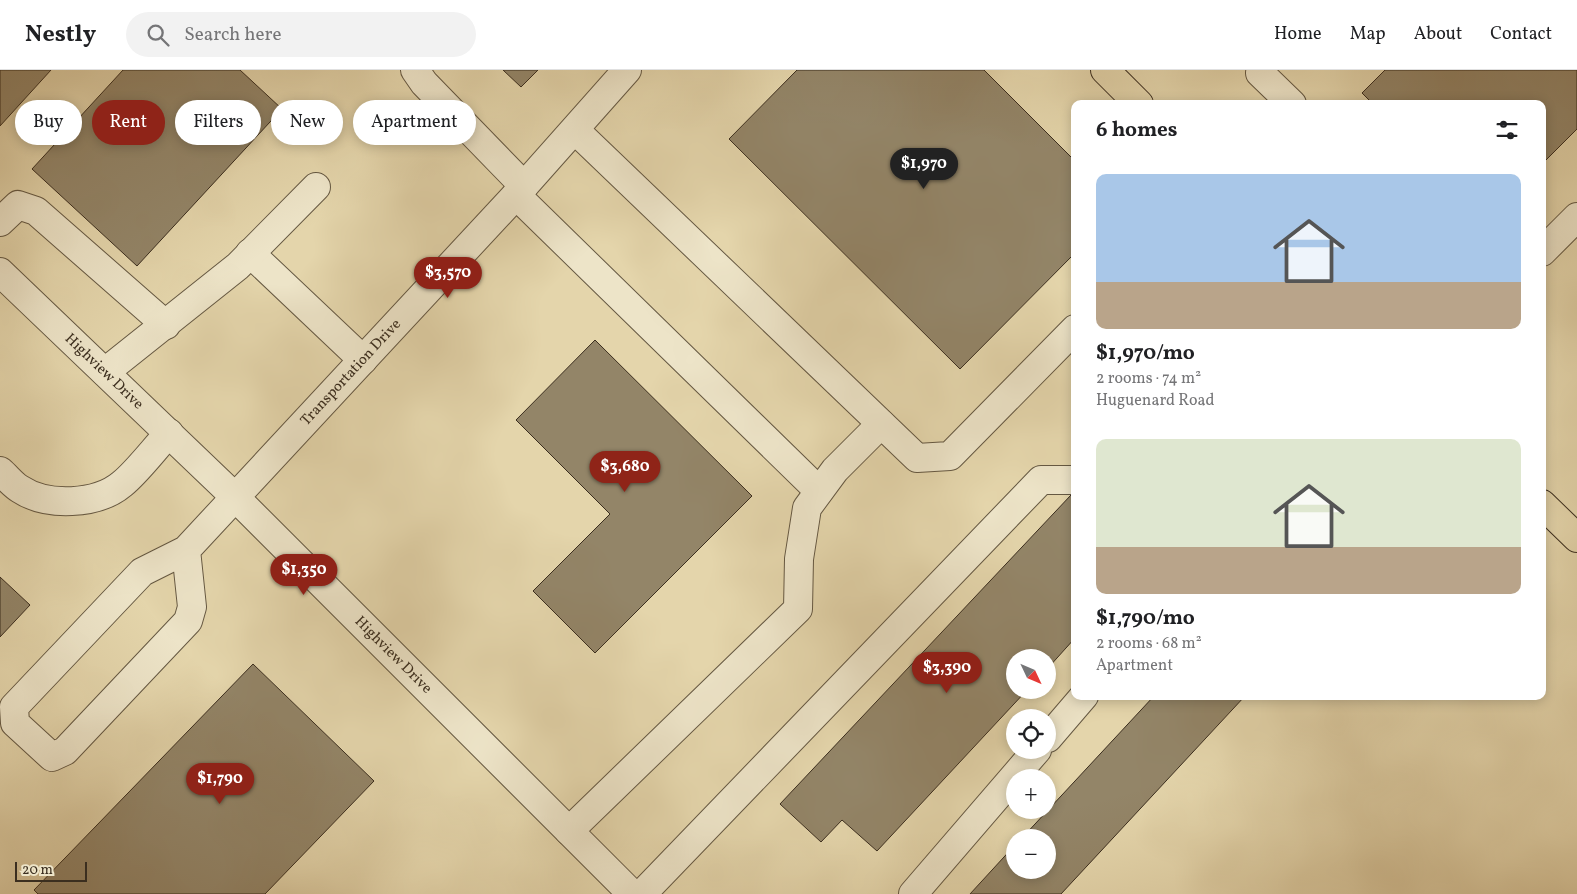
<!DOCTYPE html>
<meta charset="utf-8">
<style>
body{margin:0;font-family:Vollkorn,serif;background:#f2f2f2;color:#202124;height:100vh;display:flex;flex-direction:column;font-size:19px;white-space:nowrap}
*{box-sizing:border-box;margin:0}
p{font-size:16px;color:#757577}
.icon{flex:none;width:28px;height:28px;fill:none;stroke:currentColor;stroke-width:2;stroke-linecap:round;stroke-linejoin:round}
.map{position:relative;flex:1;overflow:hidden}
.panel{position:absolute;left:1071px;top:30px;width:475px;height:600px;display:flex;flex-direction:column;background:#fff;border-radius:10px;box-shadow:0 2px 12px #0003}
.panel>*{flex:none}
.hud{position:absolute;left:15px;top:30px;width:475px;height:45px;display:flex;gap:10px}
.needle{width:32px;rotate:134deg}
.fabs{position:absolute;left:1006px;top:579px;display:grid;gap:10px}
.fabs a{display:grid;place-items:center;width:50px;height:50px;border-radius:50%;background:#fff;box-shadow:0 2px 12px #0003;font-size:25px}
.scale{position:absolute;left:15px;bottom:12px;width:72px;box-sizing:border-box;padding-left:5px;border:2px solid #3b2e1f;border-top:0;font-size:14px;line-height:18px;white-space:nowrap;color:#3b2e1f;-webkit-text-stroke:4px #ede4c8;paint-order:stroke}
.price{position:absolute;translate:-50% -42px;padding:0 11px;border-radius:18px;background:#8f2418;color:#fff;font-size:16px;line-height:32px;filter:drop-shadow(0 1px 2px #0008)}
.price::after{content:'';position:absolute;left:50%;top:30px;width:15px;height:11px;margin-left:-8px;background:inherit;clip-path:polygon(0 0,100% 0,50% 100%)}
.price.current{background:#222;color:#fff}
ul{padding:0;list-style:none}
li{display:grid;align-content:center;gap:10px;height:265px;padding:0 25px}
li span{display:grid;place-items:center;height:155px;border-radius:10px;color:#555}
li>.icon{margin-inline-start:auto}
span .icon{width:90px;height:90px;fill:#fffc;stroke-width:1}
li b{font-size:21px}
h2{display:flex;justify-content:space-between;align-items:center;height:60px;padding:0 25px;font-size:21px}
.pill{padding:0 18px;border-radius:22px;background:#fff;box-shadow:0 2px 12px #0003;font-size:18px;line-height:45px}
.pill.current{background:#8f2418;color:#fff}
header{display:flex;align-items:center;gap:30px;box-sizing:border-box;height:70px;padding:0 25px;background:#fff;border-bottom:1px solid #e0e0e0}
header strong{font-size:24px}
nav{display:flex;gap:28px;margin-inline-start:auto;font-size:18px}
.search{width:350px;height:45px;background:#f2f2f2;display:flex;align-items:center;gap:12px;box-sizing:border-box;padding:0 18px;border-radius:28px;color:#757577;font-size:19px}
.map>svg:first-child{display:block}
</style>
<header>
<strong>Nestly</strong>
<div class="search"><svg class="icon" aria-label="search" viewBox="0 0 24 24"><circle cx="10" cy="10" r="6"/><path d="M15 15l6 6"/></svg>Search here</div>
<nav><a>Home</a><a>Map</a><a>About</a><a>Contact</a></nav>
</header>
<div class="map">
<svg width="1577" height="824" viewBox="0 0 1577 824">
<rect width="100%" height="100%" fill="#e4d5ab"/>
<filter id="stains"><feTurbulence type="fractalNoise" baseFrequency=".004" numOctaves="4"/><feColorMatrix values="0 0 0 0 .2 0 0 0 0 .09 0 0 0 0 .02 0 0 0 .5 -.17"/></filter>
<radialGradient id="worn" r=".72"><stop offset=".6" stop-color="#630" stop-opacity="0"/><stop offset="1" stop-color="#630" stop-opacity=".3"/></radialGradient>
<g fill="#938568" stroke="#3b2e1f">
<path d="M0 0H51L0 56Z"/>
<path d="M123 0H240L282 39 137 196 32 99Z"/>
<path d="M503 0H538L521 17Z"/>
<path d="M797 0H984L1075 91V183L960 299 729 69Z"/>
<path d="M1385 0H1577V59L1542 94V34H1373L1362 23Z"/>
<path d="M595 270 752 426 595 583 533 521 610 444 516 350Z"/>
<path d="M1071 425 1075 429V568L1048 598V588H1015V620H1027L877 781 842 750 821 772 780 734Z"/>
<path d="M0 507 30 535 0 567Z"/>
<path d="M253 594 374 711 265 824H38L34 820Z"/>
<path d="M1154 626H1245L1061 824H970L1015 775V800H1048V768H1022Z"/>
</g>
<g fill="none" stroke-linecap="round" stroke-linejoin="round">
<g stroke="#655842" stroke-width="30">
<g id="minor">
<path d="M415 0 424 13 524 116"/>
<path d="M1260 3 1292 34"/>
<path d="M575 60 917 388 950 386 1075 259"/>
<path d="M516 125 819 421"/>
<path d="M0 152 18 135 36 141 166 255"/>
<path d="M1542 182 1577 147"/>
<path d="M250 183 363 290"/>
<path id="s1" d="M0 202 235 427 632 824"/>
<path d="M105 302 238 196 316 117"/>
<path d="M0 401C7 407 13 415 20 419 47 437 97 435 122 414 137 402 155 378 169 363"/>
<path id="s2" d="M186 480 142 502 14 637 15 653 52 687 65 681 188 551 192 537 186 480 516 125 627 0"/>
<path d="M1048 668 1084 626"/>
<path d="M569 761 798 539 799 489 807 438 835 400 881 354"/>
<path d="M642 824 1041 410H1075"/>
<path d="M913 824 1037 680"/>
</g>
</g>
<g stroke="#3b2e1f" stroke-width="30">
<g id="major">
<path d="M1105 0 1139 34"/>
<path d="M1542 434 1577 468"/>
</g>
</g>
<use href="#minor" stroke="#ede4c8" stroke-width="28"/>
<use href="#major" stroke="#e4d5ab" stroke-width="28"/>
</g>
<g text-anchor="middle" dominant-baseline="central" stroke-width="4.5" stroke-linejoin="round" paint-order="stroke">
<g font-size="15" fill="#3b2e1f" stroke="#ede4c8">
<text stroke="none"><textPath href="#s1" startOffset="144">Highview Drive</textPath></text>
<text stroke="none"><textPath href="#s2" startOffset="809">Transportation Drive</textPath></text>
<text stroke="none"><textPath href="#s1" startOffset="549">Highview Drive</textPath></text>
</g>
</g>
<rect width="100%" height="100%" filter="url(#stains)"/>
<rect width="100%" height="100%" fill="url(#worn)"/>
</svg>
<div class="fabs">
<a><svg class="needle" viewBox="-14 -14 28 28"><path d="M0-13l5 13h-10z" fill="#e53935"/><path d="M0 13l5-13h-10z" fill="#757577"/></svg></a>
<a><svg class="icon" aria-label="locate" viewBox="0 0 24 24"><circle cx="12" cy="12" r="6"/><path d="M12 2v4M12 18v4M2 12h4M18 12h4"/></svg></a>
<a>+</a>
<a>−</a>
</div>
<div class="scale">20 m</div>
<b class="price current" style="left:924px;top:120px">$1,970</b>
<b class="price" style="left:448px;top:229px">$3,570</b>
<b class="price" style="left:625px;top:423px">$3,680</b>
<b class="price" style="left:304px;top:526px">$1,350</b>
<b class="price" style="left:947px;top:624px">$3,390</b>
<b class="price" style="left:220px;top:735px">$1,790</b>
<div class="hud">
<a class="pill">Buy</a>
<a class="pill current">Rent</a>
<a class="pill">Filters</a>
<a class="pill">New</a>
<a class="pill">Apartment</a>
</div>
<section class="panel">
<h2>6 homes<svg class="icon" aria-label="filters" viewBox="0 0 24 24"><path d="M4 7h16M4 17h16"/><circle cx="9" cy="7" r="2"/><circle cx="15" cy="17" r="2"/></svg></h2>
<ul>
<li><span style="background:linear-gradient(#a9c7e8 70%,#b9a48a 0)"><svg class="icon" aria-label="home" viewBox="0 0 24 24"><path d="M3 11l9-7 9 7M6 9v11h12V9"/></svg></span><div><b>$1,970/mo</b><p>2 rooms · 74 m²</p><p>Huguenard Road</p></div></li>
<li><span style="background:linear-gradient(#dfe7d0 70%,#b9a48a 0)"><svg class="icon" aria-label="home" viewBox="0 0 24 24"><path d="M3 11l9-7 9 7M6 9v11h12V9"/></svg></span><div><b>$1,790/mo</b><p>2 rooms · 68 m²</p><p>Apartment</p></div></li>
</ul>
</section>
</div>
